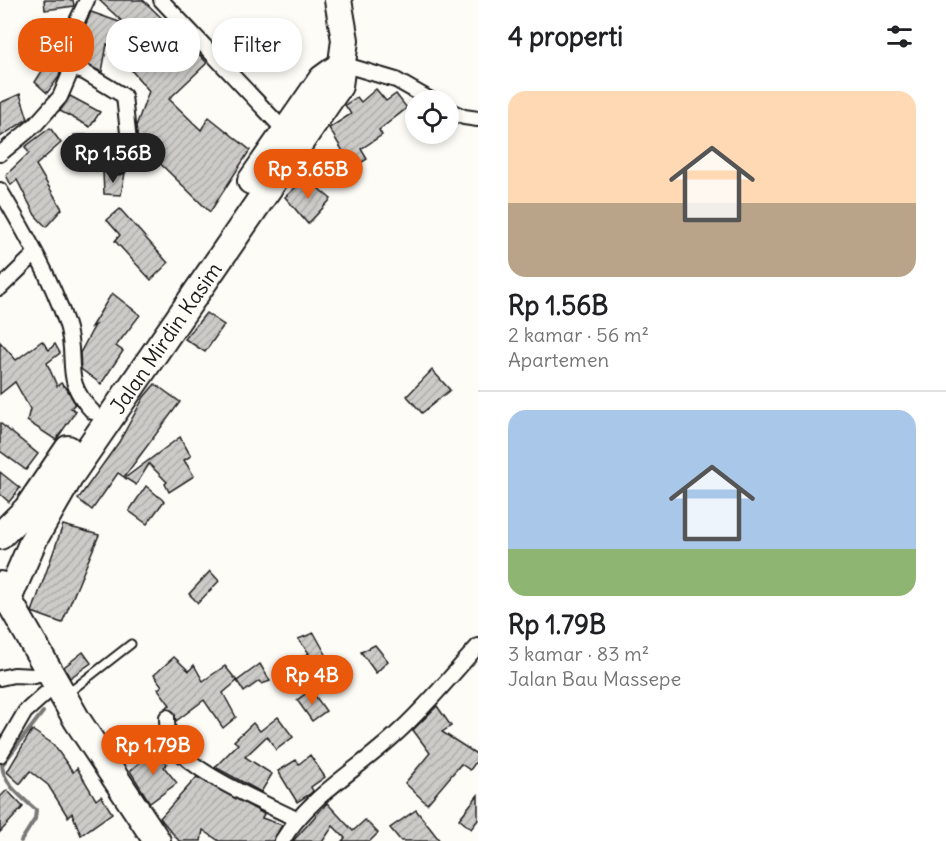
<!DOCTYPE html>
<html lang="id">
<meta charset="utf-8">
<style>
body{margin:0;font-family:Delius,sans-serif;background:#f2f2f2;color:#202124;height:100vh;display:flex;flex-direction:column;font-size:22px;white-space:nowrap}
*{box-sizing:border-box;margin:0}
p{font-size:20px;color:#757577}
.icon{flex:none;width:33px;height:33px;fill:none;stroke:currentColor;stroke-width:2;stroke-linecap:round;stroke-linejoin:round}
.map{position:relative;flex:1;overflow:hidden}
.drawer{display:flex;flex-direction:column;background:#fff;width:468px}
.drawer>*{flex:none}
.hud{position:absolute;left:18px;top:18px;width:369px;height:54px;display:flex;gap:12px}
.fabs{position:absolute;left:405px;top:90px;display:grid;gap:12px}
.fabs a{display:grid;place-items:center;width:54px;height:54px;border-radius:50%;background:#fff;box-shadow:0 3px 9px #0003;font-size:30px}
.price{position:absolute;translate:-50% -51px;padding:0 14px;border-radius:21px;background:#ea580c;color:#fff;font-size:20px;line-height:39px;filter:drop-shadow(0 2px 3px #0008)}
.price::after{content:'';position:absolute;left:50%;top:36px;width:18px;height:14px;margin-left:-9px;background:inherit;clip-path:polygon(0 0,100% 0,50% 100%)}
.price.on{background:#222;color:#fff}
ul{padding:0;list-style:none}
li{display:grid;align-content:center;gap:12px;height:318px;padding:0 30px}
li+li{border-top:2px solid #e0e0e0}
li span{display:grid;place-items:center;height:186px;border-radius:18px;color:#555}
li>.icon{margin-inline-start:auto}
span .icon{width:108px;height:108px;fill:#fffc;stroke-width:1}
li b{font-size:26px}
h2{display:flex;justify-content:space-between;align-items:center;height:72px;padding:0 30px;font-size:26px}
.pill{padding:0 21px;border-radius:24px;background:#fff;box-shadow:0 3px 9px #0003;font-size:21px;line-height:54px}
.pill.on{background:#ea580c;color:#fff}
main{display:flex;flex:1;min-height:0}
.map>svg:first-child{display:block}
</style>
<main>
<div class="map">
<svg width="478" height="841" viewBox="0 0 478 841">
<defs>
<pattern id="building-hatch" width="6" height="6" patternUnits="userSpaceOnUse" patternTransform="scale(1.5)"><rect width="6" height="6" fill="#cccbc8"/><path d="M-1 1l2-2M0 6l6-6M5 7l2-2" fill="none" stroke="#afaeab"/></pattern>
</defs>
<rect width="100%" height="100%" fill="#fdfcf7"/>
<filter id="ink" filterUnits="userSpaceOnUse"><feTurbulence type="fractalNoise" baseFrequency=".0167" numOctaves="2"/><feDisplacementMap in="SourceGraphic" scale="12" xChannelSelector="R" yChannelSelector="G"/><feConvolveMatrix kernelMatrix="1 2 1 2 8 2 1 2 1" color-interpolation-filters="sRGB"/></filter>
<g filter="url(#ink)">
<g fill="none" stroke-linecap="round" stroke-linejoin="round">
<path stroke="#797876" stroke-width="4" d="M21 841 35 819 36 810C22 797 4 785 2 765L43 712"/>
</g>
<g fill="url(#building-hatch)" stroke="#1c1c1c" stroke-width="1.5">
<path d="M44 0H73L74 6 45 10Z"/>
<path d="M99 0H143L171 27 150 50 134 36 117 53 107 44 102 72 80 62 85 26 91 12 125 24Z"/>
<path d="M187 41 207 63 169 99 201 130 209 117 250 150 210 212 138 142 136 126 149 91 132 71 148 57 158 68Z"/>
<path d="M49 60 61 68 59 77 47 93 35 82Z"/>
<path d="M376 89 386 101 396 94 407 108 379 130 382 135 361 149 367 159 353 168 329 128 351 114 345 105 357 97 361 102Z"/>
<path d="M20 94 28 119 0 137V103Z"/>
<path d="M70 96 100 112 90 127 60 111Z"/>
<path d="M50 128 61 143 36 165 62 209 46 227 35 215 17 180 11 185 6 175 29 153 25 147Z"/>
<path d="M74 135H96L89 152 83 155 81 161 72 160Z"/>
<path d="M103 172 119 175 125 173 121 195 104 194Z"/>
<path d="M306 178 331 199 308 224 285 197Z"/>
<path d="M120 209 168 263 151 280 115 241 120 235 107 220Z"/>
<path d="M112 293 140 315 116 346 123 351 101 384 81 369 80 353 95 325 91 327Z"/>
<path d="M206 313 224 325 205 352 185 339Z"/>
<path d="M42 341 49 350 55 344 60 353 47 363 57 386 61 383 67 389 75 404 71 408 76 411 56 440 27 421 30 409 15 382 0 394V342L16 360Z"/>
<path d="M432 370 450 390 422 413 407 396Z"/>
<path d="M155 384 180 402 124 477 118 473 92 510 78 499 119 442 144 397Z"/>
<path d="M0 423 38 454 26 470 0 451Z"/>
<path d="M180 437 191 456 184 460 194 476 169 492 165 484 167 482 149 464 136 485 125 478Z"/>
<path d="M0 472 20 488 9 502 0 494Z"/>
<path d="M146 486 164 501 147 524 129 511Z"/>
<path d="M63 525 99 535 62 623 32 612Z"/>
<path d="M210 571 219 581 198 603 189 594Z"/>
<path d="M314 633 328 658 308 674 295 661 309 653 298 639Z"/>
<path d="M375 645 388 661 376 673 361 652Z"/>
<path d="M83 652 91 663 70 678 64 667Z"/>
<path d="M174 657 189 671 194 665 203 681 225 666 237 681 223 693 236 717 223 728 204 700 176 721 174 712 165 708 170 705 158 689 162 686 154 675Z"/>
<path d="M260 664 270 681 262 684 259 681 244 692 237 681Z"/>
<path d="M311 690 326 711 312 721 297 700Z"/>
<path d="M437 706 451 726 442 732 478 755V759L470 770 461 764 427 804 405 783 430 753 413 730Z"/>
<path d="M278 717 293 737 276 750 267 736 245 757 272 774 261 792 215 767 238 744 234 741 253 723 260 731Z"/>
<path d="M32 730 53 744 73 772 77 768 96 800 101 796 112 813 81 835 72 813 68 817 48 785 30 771 20 784 7 772Z"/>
<path d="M156 748 167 764 164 767 177 783 150 803 130 771Z"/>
<path d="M310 755 325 777 311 787 313 791 310 794 297 802 278 771 296 760 299 764Z"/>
<path d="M197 777 264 814 262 818 282 825 273 841H219L203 830 201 841H179L160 818Z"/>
<path d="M7 790 23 807 0 832V797Z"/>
<path d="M478 795V820L471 829 459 819Z"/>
<path d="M327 803 353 831 365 820 378 833 370 841H342L345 838 333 826 323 841H293Z"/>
<path d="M416 810 440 841H401L390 828Z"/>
</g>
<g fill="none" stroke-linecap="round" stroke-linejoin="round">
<g stroke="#1c1c1c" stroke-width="11">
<path id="lane" d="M67 694 131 644"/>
</g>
<g stroke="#1c1c1c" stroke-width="18">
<g id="street">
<path d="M161 0 285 131"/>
<path d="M342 64 396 80 431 100"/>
<path d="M70 68 84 72 124 96 129 142 122 163 120 166 90 161"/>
<path d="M448 110 464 117 478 119"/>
<path d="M0 154 35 125 60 97 69 76 76 23 87 0"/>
<path d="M0 190C25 232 50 276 66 322 79 360 60 378 93 412"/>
<path d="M0 288 35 254"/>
<path d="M0 678 14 675 35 676"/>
<path d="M167 717C167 723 167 730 169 736 177 767 267 804 296 819"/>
<path d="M0 755 25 712 45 694"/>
<path d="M282 841C310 795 358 770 396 734 426 707 451 676 478 646"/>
</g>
</g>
<g stroke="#1c1c1c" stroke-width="30">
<g id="highway">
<path d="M251 181 322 79 340 66"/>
<path d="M0 536 27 509 68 449"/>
<path d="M0 585 77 720 157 841"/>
<path id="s1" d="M8 599 34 539 72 473 339 86 345 40 338 0"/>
</g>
</g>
<use href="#lane" stroke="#fdfcf7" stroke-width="7"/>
<use href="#street" stroke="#fdfcf7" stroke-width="14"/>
<use href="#highway" stroke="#fdfcf7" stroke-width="26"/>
</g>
</g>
<g text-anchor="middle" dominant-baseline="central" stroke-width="6" stroke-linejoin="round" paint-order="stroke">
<g font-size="21" fill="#1c1c1c" stroke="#fdfcf7">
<text stroke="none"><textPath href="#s1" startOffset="306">Jalan Mirdin Kasim</textPath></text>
</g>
</g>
</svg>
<div class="fabs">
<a><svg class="icon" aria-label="locate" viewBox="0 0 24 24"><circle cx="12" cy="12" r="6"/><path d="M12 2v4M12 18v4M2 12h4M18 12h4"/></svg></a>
</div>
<b class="price on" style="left:113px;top:184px">Rp 1.56B</b>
<b class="price" style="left:308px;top:200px">Rp 3.65B</b>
<b class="price" style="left:312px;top:706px">Rp 4B</b>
<b class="price" style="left:153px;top:776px">Rp 1.79B</b>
<div class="hud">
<a class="pill on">Beli</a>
<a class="pill">Sewa</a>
<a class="pill">Filter</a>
</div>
</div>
<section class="drawer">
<h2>4 properti<svg class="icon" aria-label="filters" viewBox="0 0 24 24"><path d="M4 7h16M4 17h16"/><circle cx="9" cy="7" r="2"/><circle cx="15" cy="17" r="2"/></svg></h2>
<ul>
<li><span style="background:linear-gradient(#ffd9b3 60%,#b9a48a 0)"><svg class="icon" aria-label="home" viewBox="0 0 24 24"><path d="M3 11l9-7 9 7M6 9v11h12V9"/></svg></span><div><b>Rp 1.56B</b><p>2 kamar · 56 m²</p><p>Apartemen</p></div></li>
<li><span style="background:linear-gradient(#a9c7e8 75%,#8fb573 0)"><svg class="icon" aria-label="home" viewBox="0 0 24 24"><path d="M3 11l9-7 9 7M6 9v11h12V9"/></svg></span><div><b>Rp 1.79B</b><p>3 kamar · 83 m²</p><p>Jalan Bau Massepe</p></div></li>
</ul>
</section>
</main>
